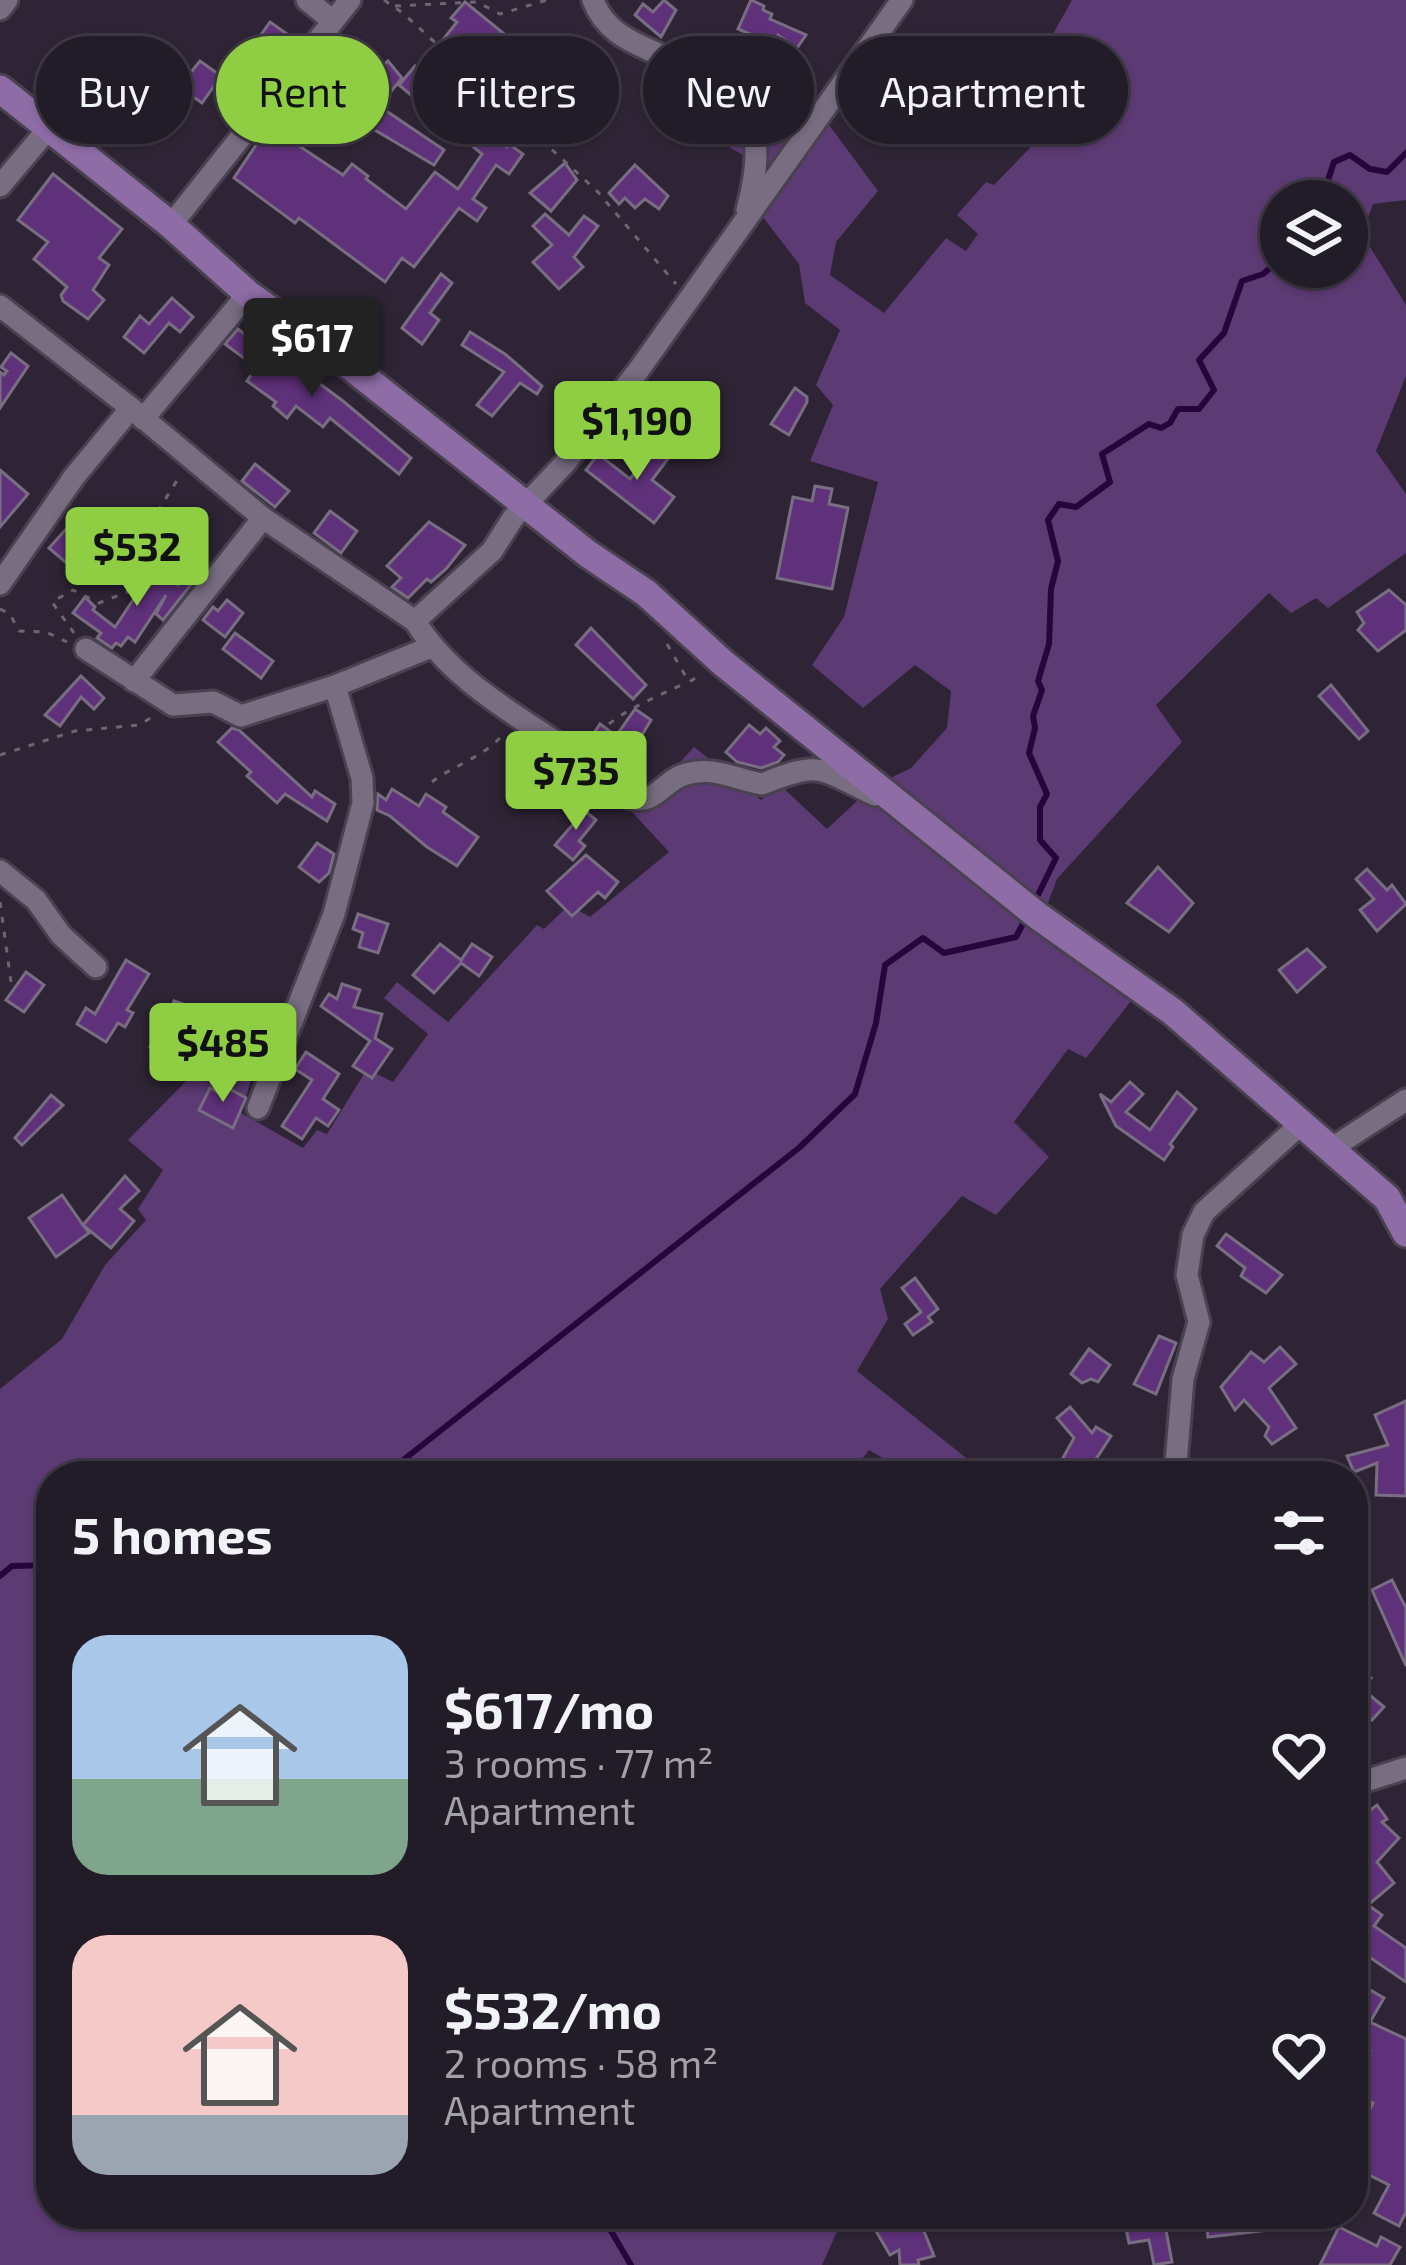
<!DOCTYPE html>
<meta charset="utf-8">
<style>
body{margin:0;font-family:"Exo 2",sans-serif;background:#2e2834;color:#f1f3f6;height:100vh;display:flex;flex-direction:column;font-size:45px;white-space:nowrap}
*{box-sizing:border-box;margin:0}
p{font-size:39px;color:#a2a1a8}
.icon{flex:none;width:66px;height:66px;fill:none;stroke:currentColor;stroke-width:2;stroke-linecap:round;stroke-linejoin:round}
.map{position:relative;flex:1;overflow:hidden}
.drawer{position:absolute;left:36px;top:1461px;width:1332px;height:768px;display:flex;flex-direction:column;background:#221b28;border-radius:48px;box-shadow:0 3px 9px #0004,0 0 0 3px #3f3945}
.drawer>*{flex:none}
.guide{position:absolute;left:36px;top:36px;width:1335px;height:108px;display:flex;gap:24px}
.fabs{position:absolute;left:1260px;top:180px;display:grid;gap:24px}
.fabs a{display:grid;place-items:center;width:108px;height:108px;border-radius:50%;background:#221b28;box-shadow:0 3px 9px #0004,0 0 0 3px #3f3945;font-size:60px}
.price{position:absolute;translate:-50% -102px;padding:0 27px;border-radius:12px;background:#8fcd42;color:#111;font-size:39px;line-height:78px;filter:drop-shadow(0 3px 6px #0008)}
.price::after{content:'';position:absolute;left:50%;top:72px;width:36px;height:27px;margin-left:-18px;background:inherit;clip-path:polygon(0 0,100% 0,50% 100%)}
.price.on{background:#222;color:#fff}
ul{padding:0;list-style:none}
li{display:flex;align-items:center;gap:36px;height:300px;padding:0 36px}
li span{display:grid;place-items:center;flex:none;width:336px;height:240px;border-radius:36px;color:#555}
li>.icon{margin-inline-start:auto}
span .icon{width:144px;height:144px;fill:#fffc;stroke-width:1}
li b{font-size:51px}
h2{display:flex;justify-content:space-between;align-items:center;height:144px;padding:0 36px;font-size:51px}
.pill{padding:0 42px;border-radius:54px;background:#221b28;box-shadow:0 3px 9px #0004,0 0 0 3px #3f3945;font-size:42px;line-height:108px}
.pill.on{background:#8fcd42;color:#111}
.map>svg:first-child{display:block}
</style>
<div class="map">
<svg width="1406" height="2265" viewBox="0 0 1406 2265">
<rect width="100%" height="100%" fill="#2e2435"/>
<path fill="#5c3a73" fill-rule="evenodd" d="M1072 0H1406V200L1373 204 1362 234 1406 305V376L1376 451 1406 494V553L1328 608 1316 598 1291 613 1269 593 1156 705 1182 742 1057 879 1040 924 1131 1001 1086 1058 1068 1049 1014 1122 1049 1157 996 1215 962 1196 880 1289 888 1319 857 1371 970 1461 954 1476H913L869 1450 849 1476H51V2214H841L843 2218 822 2265H0V1389L62 1339 105 1265 146 1220 138 1209 163 1170 128 1140 216 1051 212 1059 252 1077 241 1113 303 1148 317 1130 327 1134 367 1069 393 1082 428 1034 384 998 397 982 448 1022 537 925 544 929 569 905 590 917 669 852 633 813 694 747 761 800 778 783 827 829 872 787 911 768 947 728 951 691 915 665 863 708 812 665 844 617 878 482 810 461 833 405 816 385 840 330 805 303 799 264 755 207 764 167 722 143 747 104 757 61 814 75 806 94 878 191 836 242 830 275 884 313 946 238 966 251 978 234 957 215 986 182 994 185 1028 150 1070 87V51L1053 34ZM1281 201H1347V267H1281Z"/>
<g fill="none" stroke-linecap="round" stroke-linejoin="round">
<g stroke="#28043c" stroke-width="6">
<path d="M1321 201 1334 162 1350 155 1370 169 1387 172 1406 153"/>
<path d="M1035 901 1056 858 1040 840V807L1047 794 1029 753 1035 728 1033 716 1042 690 1038 681 1049 644 1051 589 1058 561 1048 520 1059 504 1076 507 1110 482 1102 454 1149 424 1161 428 1170 423 1178 409H1199L1214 390 1199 360 1224 333 1242 281 1263 274 1281 259"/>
<path d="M383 1476 800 1147 855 1094 876 1023 885 965 923 938 944 953 1016 937 1026 918"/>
<path d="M0 1576 12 1566 51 1565"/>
<path d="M601 2214 631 2265"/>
</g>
</g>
<g fill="#5f317b" stroke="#786d81" stroke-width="3">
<path d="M664 0 676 10 661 37 635 15 643 4 653 12Z"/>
<path d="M751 0 764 6 763 10 772 14 770 19 806 35 797 48 778 35 774 44 738 29Z"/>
<path d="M465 2 513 41 487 75 459 50 455 54 441 42 457 22 451 18Z"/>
<path d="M270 22 290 36 270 63 251 49Z"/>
<path d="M900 39 930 55 936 47 948 56 934 75 895 47Z"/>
<path d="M93 53 130 78 133 73 167 98 153 119 83 66Z"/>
<path d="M1041 53 1053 60 1010 128 985 114 1016 60 1031 71Z"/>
<path d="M200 61 221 76 202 103 179 87Z"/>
<path d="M388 61 402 78 379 106 444 150 434 165 351 116 345 124 334 116 326 127 313 118 341 79 355 89Z"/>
<path d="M415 66 507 147 509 144 523 154 509 174 496 165 473 199 486 208 477 221 459 208 414 267 402 258 385 282 299 218 295 223 234 178 268 127 275 131 279 125 293 136 290 140 343 175 352 164 368 176 366 179 406 209 435 172 458 189 482 154 399 85Z"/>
<path d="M699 91 725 111 706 138 680 120 699 101 695 97Z"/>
<path d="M565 163 577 180 551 211 530 193Z"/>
<path d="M635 165 668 196 659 209 645 199 635 208 625 198 619 204 609 193Z"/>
<path d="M53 174 122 229 99 258 109 265 93 290 104 300 88 319 63 301 61 295 67 287 34 259 48 242 18 220Z"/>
<path d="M545 214 569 235 584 216 598 226 574 257 583 267 559 289 533 262 552 245 533 226Z"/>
<path d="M441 274 452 283 430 313 439 320 422 344 402 328Z"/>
<path d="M172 298 193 317 180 332 169 323 144 353 124 337 140 316 149 324Z"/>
<path d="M238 329 309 381 312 378 343 401 411 458 399 474 330 418 323 427 296 406 287 418 273 406 276 402 247 381 256 367 225 344Z"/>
<path d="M470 332 505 354 542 386 537 394 520 383 492 416 477 405 504 372 462 345Z"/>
<path d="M11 353 28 366 0 408V372L4 375 7 371 1 367Z"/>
<path d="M795 388 807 397V402L789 435 771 424Z"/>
<path d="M659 442 673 452 652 480 674 497 654 523 586 470 598 454 630 479Z"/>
<path d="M255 464 289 491 275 507 242 481Z"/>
<path d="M0 470 28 494 0 527Z"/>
<path d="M815 486 832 489 829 504 848 508 832 589 777 578 793 497 812 501Z"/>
<path d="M330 511 357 531 341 553 314 533Z"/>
<path d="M429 522 465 545 446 569 431 582 427 579 408 598 392 587 401 578 387 566Z"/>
<path d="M67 528 88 547 70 566 49 548Z"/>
<path d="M162 570 178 585 189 571 197 577 163 620 156 614 166 595 135 642 128 637 121 646 116 643 112 648 97 638 101 633 73 613 85 597 95 607 93 610 115 627 145 582 149 586Z"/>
<path d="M1389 590 1406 605V630L1378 651 1358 630 1364 623 1357 612Z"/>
<path d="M227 600 243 613 225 637 203 620 213 607 218 611Z"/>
<path d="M591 628 646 685 633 699 576 645Z"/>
<path d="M235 633 273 661 261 678 223 649Z"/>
<path d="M81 676 104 698 94 709 81 697 60 726 45 715Z"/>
<path d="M1331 685 1368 731 1359 739 1319 696Z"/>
<path d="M635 709 651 720 630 755 613 742 608 748 592 736 600 724 616 736Z"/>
<path d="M749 725 760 734 766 728 780 741 774 747 784 755 778 762 761 768 737 762 726 752Z"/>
<path d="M232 728 239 730 312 797 315 791 335 804 327 821 285 794 277 803 247 776 251 772 218 742Z"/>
<path d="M392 789 419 806 426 794 446 807 443 812 478 837 457 866 427 847 390 816 377 810 378 794 386 800Z"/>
<path d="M579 806 596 820 579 841 585 846 573 860 555 845 575 822 569 817Z"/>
<path d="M317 843 334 854 329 873 319 882 299 867Z"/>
<path d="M586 855 618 882 605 898 598 892 572 916 547 891Z"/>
<path d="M1158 867 1193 903 1169 932 1127 903Z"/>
<path d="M1367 869 1387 890 1392 885 1406 904 1377 931 1360 910 1374 899 1356 879Z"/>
<path d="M358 914 388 924 378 953 359 947 363 933 353 929Z"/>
<path d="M440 944 461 960 472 944 492 957 479 976 461 963 434 993 413 975Z"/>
<path d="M1307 949 1325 967 1297 992 1279 970Z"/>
<path d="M126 960 149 974 127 1010 133 1013 125 1027 118 1023 106 1042 77 1024 86 1008 95 1014Z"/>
<path d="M26 972 44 985 24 1012 6 1000Z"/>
<path d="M342 984 360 990 354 1007 382 1014 375 1038 392 1049 372 1078 353 1066 370 1041 321 1006 329 994 337 999Z"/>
<path d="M174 1001 198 1009 172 1058 150 1047 159 1029 164 1032Z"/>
<path d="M306 1052 339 1074 323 1099 339 1110 328 1126 316 1118 302 1139 282 1126 312 1080 295 1069Z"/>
<path d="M1130 1082 1143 1094 1126 1112 1150 1130 1177 1092 1196 1109 1170 1144 1173 1147 1164 1160 1116 1126 1100 1094 1111 1102Z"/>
<path d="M221 1084 246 1098 233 1128 199 1110 210 1088 217 1092Z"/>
<path d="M51 1095 63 1105 22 1145 15 1138Z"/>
<path d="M125 1176 139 1191 120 1209 134 1221 111 1248 84 1226 89 1233 56 1257 29 1218 62 1195 83 1225Z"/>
<path d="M1226 1234 1282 1275 1266 1293 1241 1276 1245 1268 1217 1246Z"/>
<path d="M915 1278 938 1309 928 1317 932 1322 913 1335 905 1324 921 1312 902 1288Z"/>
<path d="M1159 1336 1176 1343 1156 1394 1134 1384Z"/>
<path d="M1280 1347 1296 1364 1269 1388 1296 1428 1272 1444 1265 1436 1269 1427 1244 1400 1235 1410 1221 1387 1251 1352 1264 1362Z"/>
<path d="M1089 1349 1110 1365 1098 1382 1091 1379 1082 1383 1071 1374Z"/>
<path d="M1406 1401V1496L1376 1495 1377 1463 1354 1472 1347 1456 1388 1445 1375 1415Z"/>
<path d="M1070 1407 1092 1433 1096 1427 1111 1436 1085 1476H1053L1074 1438 1057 1418Z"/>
<path d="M1392 1580 1406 1608V1666L1372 1590Z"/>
<path d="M1353 1665 1371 1678 1361 1688 1384 1707 1372 1720 1353 1703Z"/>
<path d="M1377 1805 1387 1819 1382 1822 1399 1838 1377 1862 1394 1883 1368 1905 1382 1915 1374 1926 1406 1948V1982L1353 1946V1823Z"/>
<path d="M1367 1988 1384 1998 1370 2022 1406 2039V2212L1399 2226 1374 2213 1389 2185 1353 2167V2155L1368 2125 1364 2123 1373 2103 1353 2094 1370 2051 1353 2042V2012Z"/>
<path d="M917 2214 934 2256 918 2260 919 2265H900L899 2250 890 2255 876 2231Z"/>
<path d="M1123 2214H1163L1172 2262 1154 2265 1149 2240 1129 2243Z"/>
<path d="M1205 2214H1255L1261 2231 1208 2237Z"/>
<path d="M1339 2227 1377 2246 1381 2237 1400 2247 1390 2265H1320Z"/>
</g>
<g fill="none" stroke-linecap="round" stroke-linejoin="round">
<g stroke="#49414f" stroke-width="27">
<g id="minor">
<path d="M307 0 333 21"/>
<path d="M593 0C604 29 626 40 654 52 739 91 774 110 747 210"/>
<path d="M0 9 7 0"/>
<path d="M0 186 48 129"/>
<path d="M171 225 350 0"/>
<path d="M0 306 131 408 263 518 415 621C449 677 510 711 563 747 586 763 608 781 630 798 654 806 663 782 683 775 712 765 734 779 762 784 822 760 818 768 875 795"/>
<path d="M143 419 248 294"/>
<path d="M0 584 74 477 131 408"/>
<path d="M415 621 492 551 513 518 566 462 638 371 902 0"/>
<path d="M86 649 173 705 213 702 241 716 335 686 431 647"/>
<path d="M134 681 263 518"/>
<path d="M0 871 36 900 61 935 96 967"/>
<path d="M258 1108 334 914 363 803 362 778 335 686"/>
<path d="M1332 1148 1406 1100"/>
<path d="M1175 1476 1183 1379 1199 1322 1187 1275 1193 1235 1204 1212 1303 1122"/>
<path d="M1353 1785 1406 1768"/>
</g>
</g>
<g stroke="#49414f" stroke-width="33">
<path id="major" d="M0 89 171 225 248 294 351 367 588 554 646 593 723 663 1038 916 1173 1012 1387 1198 1406 1233"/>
</g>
<g stroke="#6d6574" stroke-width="3" stroke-dasharray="6 9" stroke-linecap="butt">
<path d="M384 0 404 14 597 191 676 284"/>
<path d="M395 6 477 2 500 14 547 0"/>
<path d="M0 609 10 614 19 631 46 632 67 642"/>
<path d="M74 633 52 602 73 590 99 603 127 592 147 551 145 532 181 474"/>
<path d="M667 644 689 682 700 675"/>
<path d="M609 724C633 705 660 696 687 682"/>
<path d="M0 755 75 731 139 725 154 716"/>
<path d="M432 782C452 766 492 753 503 733"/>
<path d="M0 902 11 982"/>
</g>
<use href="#minor" stroke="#786d81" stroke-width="21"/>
<use href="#major" stroke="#8e6ca6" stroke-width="27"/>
</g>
</svg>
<div class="fabs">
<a><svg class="icon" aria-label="layers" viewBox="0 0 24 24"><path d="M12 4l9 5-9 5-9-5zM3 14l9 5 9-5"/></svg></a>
</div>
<b class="price on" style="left:312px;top:400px">$617</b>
<b class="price" style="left:637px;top:483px">$1,190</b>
<b class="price" style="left:137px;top:609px">$532</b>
<b class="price" style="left:576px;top:833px">$735</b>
<b class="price" style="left:223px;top:1105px">$485</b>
<div class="guide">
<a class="pill">Buy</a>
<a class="pill on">Rent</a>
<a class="pill">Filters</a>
<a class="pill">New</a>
<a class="pill">Apartment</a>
</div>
<section class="drawer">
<h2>5 homes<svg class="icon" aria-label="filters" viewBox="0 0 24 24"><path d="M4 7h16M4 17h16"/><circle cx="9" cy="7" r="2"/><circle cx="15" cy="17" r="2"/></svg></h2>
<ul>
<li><span style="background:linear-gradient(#a9c7e8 60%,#7fa58c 0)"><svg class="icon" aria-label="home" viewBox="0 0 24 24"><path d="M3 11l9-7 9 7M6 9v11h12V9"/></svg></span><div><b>$617/mo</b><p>3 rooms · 77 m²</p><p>Apartment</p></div><svg class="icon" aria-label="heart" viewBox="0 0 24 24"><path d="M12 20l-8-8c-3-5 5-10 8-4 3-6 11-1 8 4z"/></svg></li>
<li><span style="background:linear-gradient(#f6c9c9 75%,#9aa5b1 0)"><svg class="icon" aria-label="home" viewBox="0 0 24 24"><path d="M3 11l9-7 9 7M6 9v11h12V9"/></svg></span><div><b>$532/mo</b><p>2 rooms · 58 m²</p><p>Apartment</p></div><svg class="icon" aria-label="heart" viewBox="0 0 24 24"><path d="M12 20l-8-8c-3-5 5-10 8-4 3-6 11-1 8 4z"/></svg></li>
</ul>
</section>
</div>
